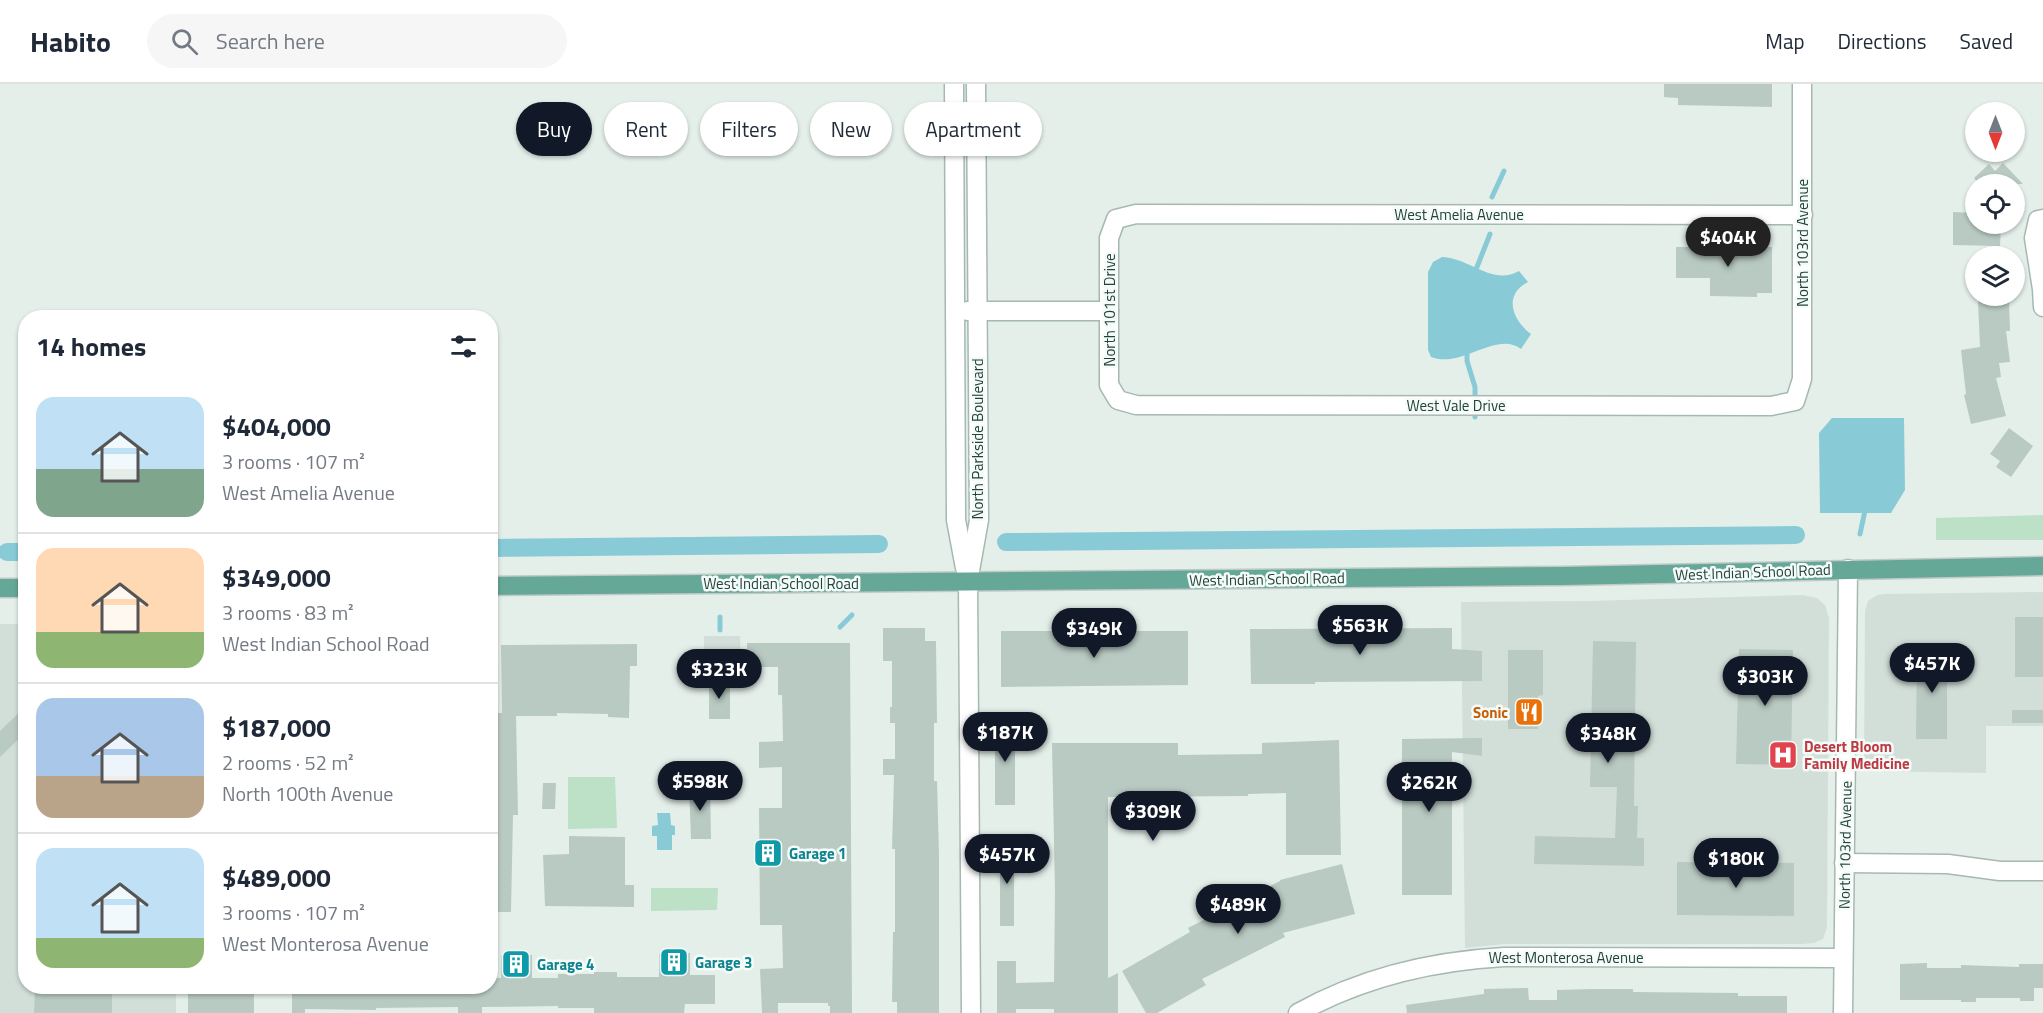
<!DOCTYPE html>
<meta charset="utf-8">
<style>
body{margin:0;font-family:"Titillium Web",sans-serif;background:#f6f6f7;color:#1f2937;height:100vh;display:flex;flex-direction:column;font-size:22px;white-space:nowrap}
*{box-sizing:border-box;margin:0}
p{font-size:20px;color:#747a83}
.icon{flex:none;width:33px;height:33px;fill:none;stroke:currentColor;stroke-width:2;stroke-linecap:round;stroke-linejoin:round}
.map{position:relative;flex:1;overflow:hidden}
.side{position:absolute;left:18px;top:226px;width:480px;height:684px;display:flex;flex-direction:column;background:#fff;border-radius:24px;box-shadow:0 2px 4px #0004}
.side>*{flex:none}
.guide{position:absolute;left:516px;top:18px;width:570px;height:54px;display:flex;gap:12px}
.needle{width:39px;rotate:180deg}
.controls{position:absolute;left:1965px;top:18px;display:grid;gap:12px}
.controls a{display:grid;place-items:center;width:60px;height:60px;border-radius:50%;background:#fff;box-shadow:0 2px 4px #0004;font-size:30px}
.price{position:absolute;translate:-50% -51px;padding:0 14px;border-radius:21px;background:#111827;color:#fff;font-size:20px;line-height:39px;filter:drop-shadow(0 2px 3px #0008)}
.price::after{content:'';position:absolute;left:50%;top:36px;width:18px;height:14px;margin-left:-9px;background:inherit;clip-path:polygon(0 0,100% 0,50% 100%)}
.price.current{background:#222;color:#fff}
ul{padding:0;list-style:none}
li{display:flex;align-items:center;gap:18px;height:150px;padding:0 18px}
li+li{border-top:2px solid #e0e1e3}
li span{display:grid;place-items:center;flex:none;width:168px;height:120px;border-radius:18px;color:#555}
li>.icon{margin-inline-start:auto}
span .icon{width:72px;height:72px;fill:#fffc;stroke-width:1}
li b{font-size:26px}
h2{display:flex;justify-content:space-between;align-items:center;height:72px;padding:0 18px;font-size:26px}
.tag{padding:0 21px;border-radius:27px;background:#fff;box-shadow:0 2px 4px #0004;font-size:21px;line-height:54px}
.tag.current{background:#111827;color:#fff}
header{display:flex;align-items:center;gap:36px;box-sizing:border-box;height:84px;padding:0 30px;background:#fff;border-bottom:2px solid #e0e1e3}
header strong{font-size:28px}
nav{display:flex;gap:33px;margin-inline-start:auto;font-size:21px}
.search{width:420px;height:54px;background:#f6f6f7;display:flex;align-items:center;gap:15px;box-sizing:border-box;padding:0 21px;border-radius:33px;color:#747a83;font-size:22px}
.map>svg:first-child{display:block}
</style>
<header>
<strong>Habito</strong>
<div class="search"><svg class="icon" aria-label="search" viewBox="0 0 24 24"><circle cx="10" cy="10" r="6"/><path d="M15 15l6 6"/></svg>Search here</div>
<nav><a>Map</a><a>Directions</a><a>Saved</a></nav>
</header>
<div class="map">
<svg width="2043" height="929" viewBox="0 0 2043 929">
<rect width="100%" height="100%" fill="#e4efea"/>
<g fill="#d2dfd9">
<path d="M2043 508V642H1986V689L1864 687 1865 527 1868 517 1877 511 1884 510Z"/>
<path d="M1803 511 1817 514 1825 521 1829 534 1827 843 1823 855 1814 859 1803 860H1505L1465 864 1461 518 1587 517Z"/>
<path d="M490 529H496L497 596H491Z"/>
<path d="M0 540H25L26 903H176V929H0Z"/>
<path d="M704 552H740L741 583 704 584Z"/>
</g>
<g fill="#bce1c6">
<path d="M2043 431V456H1936V434Z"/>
<path d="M568 693H615L617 744 568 745Z"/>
<path d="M651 804H718L717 826 651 827Z"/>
</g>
<g fill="#88cbd7">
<path d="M1442 173C1470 174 1492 202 1519 187L1528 198C1503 211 1512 236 1531 250L1521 265C1496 246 1462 285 1431 273L1428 266V188L1433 178Z"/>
<path d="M1832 334H1904L1905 406 1891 429H1820L1819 349Z"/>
<path d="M657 729H670L671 741 675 742V751H672V766H657V752H652V742L658 741Z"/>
</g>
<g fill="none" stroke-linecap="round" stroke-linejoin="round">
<g stroke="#88cbd7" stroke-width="5">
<path d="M1492 113 1504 87"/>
<path d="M1475 188 1490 150"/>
<path d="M1467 267V277L1475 303V333"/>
<path d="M1860 450 1866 422"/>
<path d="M720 533V546"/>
<path d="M840 543 852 531"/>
</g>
<g stroke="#88cbd7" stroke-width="18">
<path d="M1006 458 1796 451"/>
<path d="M490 464 879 460"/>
<path d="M7 468H26"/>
</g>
</g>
<g fill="#b9cac3">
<path d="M1664 0H1772V23L1678 21V14L1664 13Z"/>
<path d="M2003 79 2023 100H1979L1974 94 1989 80 1995 87Z"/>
<path d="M1953 128 1976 129V140H1988V143L2001 144 2000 162 1953 161Z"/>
<path d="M1690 158H1704V161H1738V163H1772V209H1757V213L1710 212V194H1676V163H1690Z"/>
<path d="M2009 216 2010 247H2006L2010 278 1999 279 2001 293 1996 294 2006 332 1971 340 1964 311 1966 310 1961 266 1980 263 1978 217Z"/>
<path d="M2009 344 2033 362 2011 393 1996 383 2000 377 1990 370Z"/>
<rect x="2015" y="533" width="28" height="60"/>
<path d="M883 544H925V557H936L937 639H934V697H937L939 771V929H897V918H892L893 848H895V765H892L894 691H883V675H895V639H890V623H892V577H883Z"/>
<path d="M1452 544V565L1482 567V597L1315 598V600H1251L1250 545Z"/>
<path d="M1001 547H1188V601L1001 603Z"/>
<path d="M1593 557 1636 558 1634 722H1638L1637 754H1644V782L1534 780 1535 752 1615 754 1617 703H1590Z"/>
<path d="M747 559H850L852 929H830V922H828V919H778V929H762L760 885 783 884 782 841H760L759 724H782V683L759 684V658L783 657 782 611H778V583H747Z"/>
<path d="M637 560V582H630L629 634 608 633V630L557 629V632H516L518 731H513L511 828H490V749H495V629H502L501 561Z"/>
<path d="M1917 564H1947V655H1916Z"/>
<path d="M1739 565 1793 566 1791 681 1736 680Z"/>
<path d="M1508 566H1543V611L1538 612V645H1508Z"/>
<path d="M709 597 730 598V635H709Z"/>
<path d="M26 622V648L0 673V647Z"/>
<rect x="2012" y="626" width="31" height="13"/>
<rect x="995" y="636" width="20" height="85"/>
<path d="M1482 654V672L1452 668V811H1402V655Z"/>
<path d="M1339 656 1341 771H1286V709L1248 710V712L1108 713V894L1118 889V929H1054V925H1016V929H997V877H1016V899L1054 898 1055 807 1052 659H1178V671L1262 670V659Z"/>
<path d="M543 699H556L555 725H542Z"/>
<path d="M689 701H710L711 755H691Z"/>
<path d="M569 752 625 753V801H634V823L545 822 543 771 569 770Z"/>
<rect x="1000" y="759" width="14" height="83"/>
<path d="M1677 778 1794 779V832L1677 831Z"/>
<path d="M1342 780 1355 830 1283 849 1285 853 1202 895 1206 901 1157 929H1146L1122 887 1190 848 1188 844 1280 797V796Z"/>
<path d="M690 869V891H715V920H685L684 929H594V924H558V922L482 923V929H458V923L376 924V926L305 925V929H292V903H491V894H501V872L532 871V894H558V890H594V888H617V893H659V870Z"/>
<path d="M1927 879V884H1961V881L2019 883V880H2043V904H2034V917H2020V914H1976V918H1961V916H1900V880Z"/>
<path d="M35 903H112V929H34Z"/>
<path d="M221 903H254V929H188V904Z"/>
<path d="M1528 904 1529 916H1557V906L1591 905H1633V908L1738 909V912H1787V929H1407L1406 921 1484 910V905Z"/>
</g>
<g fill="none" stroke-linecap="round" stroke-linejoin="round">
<g stroke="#a6b8b2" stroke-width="21">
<g id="minor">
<path d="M954 0 956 436 965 484"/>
<path d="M1802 0V295L1795 317 1771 322 1136 321 1118 316 1109 301V154L1116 135 1136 130 1803 131"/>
<path d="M2043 135 2038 136 2034 154 2042 205 2043 223"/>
<path d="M967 227H1109"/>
<path d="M1844 779 1948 780 2000 787H2043"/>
<path d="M971 929 968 498 979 436 976 0"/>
<path d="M1298 929C1361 894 1432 877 1504 873L1843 874"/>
<path d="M1843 929 1848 485"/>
</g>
</g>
<g stroke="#c1cac8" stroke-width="21">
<g id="major">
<path d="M490 502 1563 492 2043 482"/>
<path d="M0 504H26"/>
</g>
</g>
<use href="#minor" stroke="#fff" stroke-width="18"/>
<use href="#major" stroke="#65a897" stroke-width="18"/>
</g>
<defs>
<g id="restaurant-square" transform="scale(1.5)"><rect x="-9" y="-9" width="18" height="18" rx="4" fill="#e8710a" stroke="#f5fbf8"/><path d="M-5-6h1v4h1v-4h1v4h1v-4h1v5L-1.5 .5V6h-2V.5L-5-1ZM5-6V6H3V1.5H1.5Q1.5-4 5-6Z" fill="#fff"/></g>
<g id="hospital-square" transform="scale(1.5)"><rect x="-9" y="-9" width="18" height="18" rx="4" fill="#e0444e" stroke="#f5fbf8"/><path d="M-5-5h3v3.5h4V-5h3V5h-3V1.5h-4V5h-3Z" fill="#fff"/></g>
<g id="building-square" transform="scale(1.5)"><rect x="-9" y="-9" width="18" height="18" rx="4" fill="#0f9aa8" stroke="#f5fbf8"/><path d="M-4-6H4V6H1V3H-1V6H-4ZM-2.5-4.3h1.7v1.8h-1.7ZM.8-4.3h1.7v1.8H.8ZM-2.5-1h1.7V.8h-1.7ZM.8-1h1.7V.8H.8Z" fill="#fff"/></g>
</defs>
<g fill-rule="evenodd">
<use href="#restaurant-square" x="1529" y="628"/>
<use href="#hospital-square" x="1783" y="671"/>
<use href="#building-square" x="768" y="769"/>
<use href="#building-square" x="674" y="878"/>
<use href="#building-square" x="516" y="880"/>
</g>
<g text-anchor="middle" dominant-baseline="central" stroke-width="5" stroke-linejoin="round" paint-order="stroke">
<g font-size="15" fill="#22423a" stroke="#f5fbf8">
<text x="1459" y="130">West Amelia Avenue</text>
<text transform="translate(1802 159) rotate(-90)">North 103rd Avenue</text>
<text transform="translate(1109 226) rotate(-90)">North 101st Drive</text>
<text x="1456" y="321">West Vale Drive</text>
<text transform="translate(977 355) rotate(-90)">North Parkside Boulevard</text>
<text transform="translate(1753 488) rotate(-2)">West Indian School Road</text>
<text transform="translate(1267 495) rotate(-1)">West Indian School Road</text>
<text x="781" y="499">West Indian School Road</text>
<text transform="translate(1845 761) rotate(-89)">North 103rd Avenue</text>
<text x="1566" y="873">West Monterosa Avenue</text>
</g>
<g font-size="15" font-weight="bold" fill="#c56008" stroke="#f5fbf8" text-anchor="end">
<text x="1508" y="628">Sonic</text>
</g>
<g font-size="15" font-weight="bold" fill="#be3a42" stroke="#f5fbf8" text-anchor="start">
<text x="1804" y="662">Desert Bloom<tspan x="1804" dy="17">Family Medicine</tspan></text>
</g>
<g font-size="15" font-weight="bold" fill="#0d838f" stroke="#f5fbf8" text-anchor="start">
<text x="789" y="769">Garage 1</text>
<text x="695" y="878">Garage 3</text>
<text x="537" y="880">Garage 4</text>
</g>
</g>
</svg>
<div class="controls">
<a><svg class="needle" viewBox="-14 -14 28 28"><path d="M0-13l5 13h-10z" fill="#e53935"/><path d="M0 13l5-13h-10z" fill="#747a83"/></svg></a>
<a><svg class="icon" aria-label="locate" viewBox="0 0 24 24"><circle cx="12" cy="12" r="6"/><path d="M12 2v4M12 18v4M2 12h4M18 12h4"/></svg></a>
<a><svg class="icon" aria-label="layers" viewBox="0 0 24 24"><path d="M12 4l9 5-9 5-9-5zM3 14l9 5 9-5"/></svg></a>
</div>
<b class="price current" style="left:1728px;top:184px">$404K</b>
<b class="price" style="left:1360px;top:572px">$563K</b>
<b class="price" style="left:1094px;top:575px">$349K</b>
<b class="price" style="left:1932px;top:610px">$457K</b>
<b class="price" style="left:719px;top:616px">$323K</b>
<b class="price" style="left:1765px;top:623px">$303K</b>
<b class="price" style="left:1005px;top:679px">$187K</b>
<b class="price" style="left:1608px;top:680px">$348K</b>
<b class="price" style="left:700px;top:728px">$598K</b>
<b class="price" style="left:1429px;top:729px">$262K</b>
<b class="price" style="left:1153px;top:758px">$309K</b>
<b class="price" style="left:1007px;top:801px">$457K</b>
<b class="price" style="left:1736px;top:805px">$180K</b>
<b class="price" style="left:1238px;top:851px">$489K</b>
<div class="guide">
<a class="tag current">Buy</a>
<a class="tag">Rent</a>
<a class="tag">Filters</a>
<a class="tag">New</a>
<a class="tag">Apartment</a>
</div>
<section class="side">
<h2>14 homes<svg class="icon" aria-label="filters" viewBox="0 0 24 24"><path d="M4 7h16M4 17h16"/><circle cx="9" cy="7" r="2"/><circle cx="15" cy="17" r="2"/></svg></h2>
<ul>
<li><span style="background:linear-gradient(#bfe0f5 60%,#7fa58c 0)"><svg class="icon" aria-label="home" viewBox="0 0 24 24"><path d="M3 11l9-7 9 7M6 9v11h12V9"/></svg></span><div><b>$404,000</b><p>3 rooms · 107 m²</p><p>West Amelia Avenue</p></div></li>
<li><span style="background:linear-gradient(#ffd9b3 70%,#8fb573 0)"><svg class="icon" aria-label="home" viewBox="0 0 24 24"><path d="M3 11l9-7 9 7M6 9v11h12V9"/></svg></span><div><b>$349,000</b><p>3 rooms · 83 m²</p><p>West Indian School Road</p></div></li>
<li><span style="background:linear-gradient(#a9c7e8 65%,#b9a48a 0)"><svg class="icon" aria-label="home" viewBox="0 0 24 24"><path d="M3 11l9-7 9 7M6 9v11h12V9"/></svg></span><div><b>$187,000</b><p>2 rooms · 52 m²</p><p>North 100th Avenue</p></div></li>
<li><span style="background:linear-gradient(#bfe0f5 75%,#8fb573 0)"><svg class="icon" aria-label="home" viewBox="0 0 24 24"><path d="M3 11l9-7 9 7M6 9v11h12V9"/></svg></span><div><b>$489,000</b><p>3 rooms · 107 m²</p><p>West Monterosa Avenue</p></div></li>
</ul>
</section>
</div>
